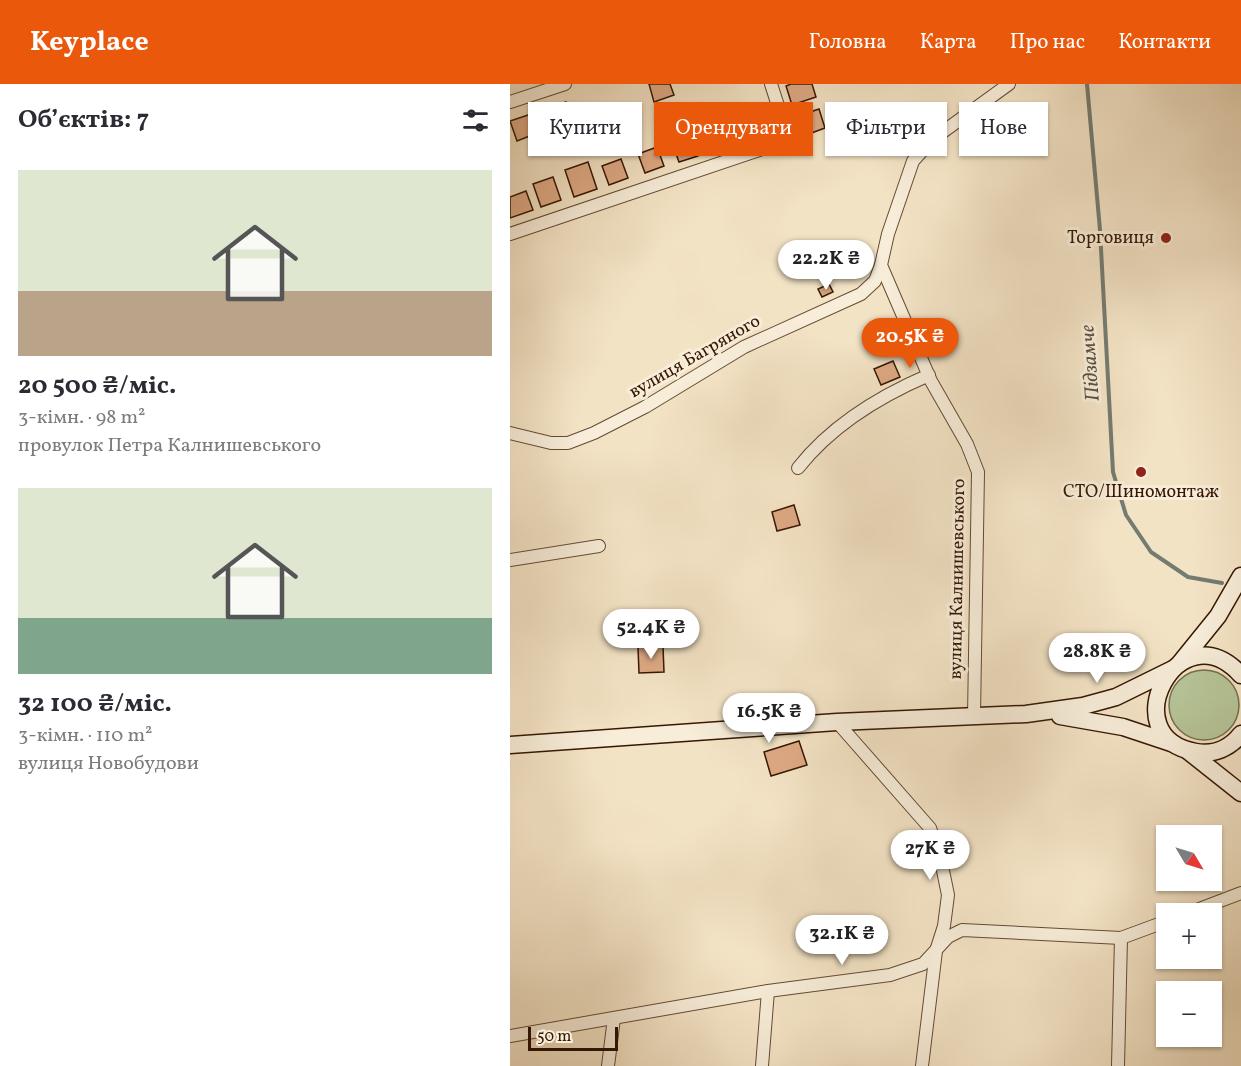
<!DOCTYPE html>
<html lang="uk">
<meta charset="utf-8">
<style>
body{margin:0;font-family:Vollkorn,serif;background:#f2f2f3;color:#2b2b33;height:100vh;display:flex;flex-direction:column;font-size:22px;white-space:nowrap}
*{box-sizing:border-box;margin:0}
p{font-size:20px;color:#7c7c81}
.icon{flex:none;width:33px;height:33px;fill:none;stroke:currentColor;stroke-width:2;stroke-linecap:round;stroke-linejoin:round}
.map{position:relative;flex:1;overflow:hidden}
.side{display:flex;flex-direction:column;background:#fff;width:510px}
.side>*{flex:none}
.banner{position:absolute;left:18px;top:18px;width:570px;height:54px;display:flex;gap:12px}
.needle{width:39px;rotate:128deg}
.controls{position:absolute;left:646px;top:741px;display:grid;gap:12px}
.controls a{display:grid;place-items:center;width:66px;height:66px;border-radius:0px;background:#fff;box-shadow:0 2px 4px #0004;font-size:30px}
.scale{position:absolute;left:18px;bottom:15px;width:90px;box-sizing:border-box;padding-left:6px;border:3px solid #361703;border-top:0;font-size:16px;line-height:21px;white-space:nowrap;color:#361703;-webkit-text-stroke:4px #f7edd9;paint-order:stroke}
.price{position:absolute;translate:-50% -51px;padding:0 14px;border-radius:21px;background:#fff;color:#222;font-size:20px;line-height:39px;filter:drop-shadow(0 2px 3px #0008)}
.price::after{content:'';position:absolute;left:50%;top:36px;width:18px;height:14px;margin-left:-9px;background:inherit;clip-path:polygon(0 0,100% 0,50% 100%)}
.price.selected{background:#ea580c;color:#fff}
ul{padding:0;list-style:none}
li{display:grid;align-content:center;gap:12px;height:318px;padding:0 18px}
li span{display:grid;place-items:center;height:186px;border-radius:0px;color:#555}
li>.icon{margin-inline-start:auto}
span .icon{width:108px;height:108px;fill:#fffc;stroke-width:1}
li b{font-size:26px}
h2{display:flex;justify-content:space-between;align-items:center;height:72px;padding:0 18px;font-size:26px}
.tag{padding:0 21px;border-radius:0px;background:#fff;box-shadow:0 2px 4px #0004;font-size:21px;line-height:54px}
.tag.selected{background:#ea580c;color:#fff}
header{display:flex;align-items:center;gap:36px;box-sizing:border-box;height:84px;padding:0 30px;background:#ea580c;color:#fff}
header strong{font-size:28px}
nav{display:flex;gap:33px;margin-inline-start:auto;font-size:21px}
main{display:flex;flex:1;min-height:0}
.map>svg:first-child{display:block}
</style>
<header>
<strong>Keyplace</strong>
<nav><a>Головна</a><a>Карта</a><a>Про нас</a><a>Контакти</a></nav>
</header>
<main>
<section class="side">
<h2>Об’єктів: 7<svg class="icon" aria-label="filters" viewBox="0 0 24 24"><path d="M4 7h16M4 17h16"/><circle cx="9" cy="7" r="2"/><circle cx="15" cy="17" r="2"/></svg></h2>
<ul>
<li><span style="background:linear-gradient(#dfe7d0 65%,#b9a48a 0)"><svg class="icon" aria-label="home" viewBox="0 0 24 24"><path d="M3 11l9-7 9 7M6 9v11h12V9"/></svg></span><div><b>20 500 ₴/міс.</b><p>3-кімн. · 98 m²</p><p>провулок Петра Калнишевського</p></div></li>
<li><span style="background:linear-gradient(#dfe7d0 70%,#7fa58c 0)"><svg class="icon" aria-label="home" viewBox="0 0 24 24"><path d="M3 11l9-7 9 7M6 9v11h12V9"/></svg></span><div><b>32 100 ₴/міс.</b><p>3-кімн. · 110 m²</p><p>вулиця Новобудови</p></div></li>
</ul>
</section>
<div class="map">
<svg width="731" height="982" viewBox="0 0 731 982">
<rect width="100%" height="100%" fill="#f3e3c5"/>
<filter id="stains"><feTurbulence type="fractalNoise" baseFrequency=".00333" numOctaves="4"/><feColorMatrix values="0 0 0 0 .2 0 0 0 0 .09 0 0 0 0 .02 0 0 0 .5 -.17"/></filter>
<radialGradient id="worn" r=".72"><stop offset=".6" stop-color="#630" stop-opacity="0"/><stop offset="1" stop-color="#630" stop-opacity=".3"/></radialGradient>
<circle fill="#b6c598" stroke="#766e4e" stroke-width="1.5" cx="694" cy="621" r="35"/>
<g fill="none" stroke-linecap="round" stroke-linejoin="round">
<path stroke="#747b71" stroke-width="4" d="M577 0 590 146 603 388 616 431 641 468 678 493 712 499"/>
</g>
<g fill="#dda984" stroke="#361703" stroke-width="1.5">
<path d="M139 0H160L164 11 144 18Z"/>
<path d="M281 0H302L306 13 282 21 276 2Z"/>
<path d="M56 18 64 41 43 49 35 25Z"/>
<path d="M309 25 315 44 296 51 293 43 289 44 285 33Z"/>
<path d="M24 29 30 48 7 57 0 37Z"/>
<path d="M251 32 258 51 239 58 232 39Z"/>
<path d="M216 40 223 59 203 66 197 47Z"/>
<path d="M181 52 188 72 169 78 162 59Z"/>
<path d="M147 63 154 82 135 89 128 70Z"/>
<path d="M111 75 118 94 99 101 92 82Z"/>
<path d="M78 78 87 105 64 113 55 86Z"/>
<path d="M43 93 51 116 31 123 23 100Z"/>
<path d="M16 107 23 126 0 134V113Z"/>
<path d="M329 162 346 163V181H329Z"/>
<path d="M319 200 323 208 312 213 308 205Z"/>
<path d="M383 277 390 293 371 301 364 285Z"/>
<path d="M284 421 290 441 267 447 262 428Z"/>
<path d="M153 562 154 588 129 589 128 563Z"/>
<path d="M289 657 297 681 261 692 254 668Z"/>
</g>
<g fill="none" stroke-linecap="round" stroke-linejoin="round">
<g stroke="#654a34" stroke-width="14">
<g id="minor">
<path d="M0 18 55 0"/>
<path d="M0 150 279 56 261 0"/>
<path d="M0 349 41 359H58L84 349 135 323 234 263 351 210 365 197 371 181"/>
<path d="M288 384C321 342 370 312 419 291"/>
<path d="M0 476 89 462"/>
<path d="M464 632 468 388 457 360 421 297 371 181 378 150 403 77 423 55 499 0"/>
<path d="M327 638 420 744 431 777 438 811 434 842 426 867 412 982"/>
<path d="M676 830 731 809"/>
<path d="M0 952 258 907 380 891 413 880 438 853 452 846 611 854 657 837"/>
<path d="M98 982 104 934"/>
<path d="M252 982 258 907"/>
<path d="M608 982 611 854"/>
</g>
</g>
<g stroke="#361703" stroke-width="19">
<g id="secondary">
<path d="M670 579 708 532 731 492"/>
<path d="M731 591C669 523 601 654 686 668 704 671 720 664 731 650"/>
<path d="M550 632 613 643 664 660"/>
<path d="M0 661 327 638 516 630 573 622 606 613 663 585"/>
<path d="M678 667 731 709"/>
</g>
</g>
<use href="#minor" stroke="#f7edd9" stroke-width="12"/>
<use href="#secondary" stroke="#f7edd9" stroke-width="16"/>
</g>
<g fill="#8f2418" stroke="#f7edd9" stroke-width="2">
<circle cx="656" cy="154" r="6"/>
<circle cx="631" cy="388" r="6"/>
</g>
<g text-anchor="middle" dominant-baseline="central" stroke-width="6" stroke-linejoin="round" paint-order="stroke">
<g font-size="18" fill="#361703" stroke="#f7edd9" text-anchor="end">
<text x="644" y="154">Торговиця</text>
<text x="631" y="408" text-anchor="middle">СТО/Шиномонтаж</text>
</g>
<g font-size="18" fill="#361703" stroke="#f7edd9">
<text transform="translate(185 273) rotate(-30)">вулиця Багряного</text>
<text transform="translate(448 495) rotate(-89)">вулиця Калнишевського</text>
</g>
<g font-size="20" font-style="italic" fill="#5a5143" stroke="#f7edd9">
<text transform="translate(581 279) rotate(-94)">Підзамче</text>
</g>
</g>
<rect width="100%" height="100%" filter="url(#stains)"/>
<rect width="100%" height="100%" fill="url(#worn)"/>
</svg>
<div class="controls">
<a><svg class="needle" viewBox="-14 -14 28 28"><path d="M0-13l5 13h-10z" fill="#e53935"/><path d="M0 13l5-13h-10z" fill="#7c7c81"/></svg></a>
<a>+</a>
<a>−</a>
</div>
<div class="scale">50 m</div>
<b class="price" style="left:316px;top:207px">22.2K ₴</b>
<b class="price selected" style="left:400px;top:285px">20.5K ₴</b>
<b class="price" style="left:141px;top:576px">52.4K ₴</b>
<b class="price" style="left:587px;top:600px">28.8K ₴</b>
<b class="price" style="left:259px;top:660px">16.5K ₴</b>
<b class="price" style="left:420px;top:797px">27K ₴</b>
<b class="price" style="left:332px;top:882px">32.1K ₴</b>
<div class="banner">
<a class="tag">Купити</a>
<a class="tag selected">Орендувати</a>
<a class="tag">Фільтри</a>
<a class="tag">Нове</a>
</div>
</div>
</main>
